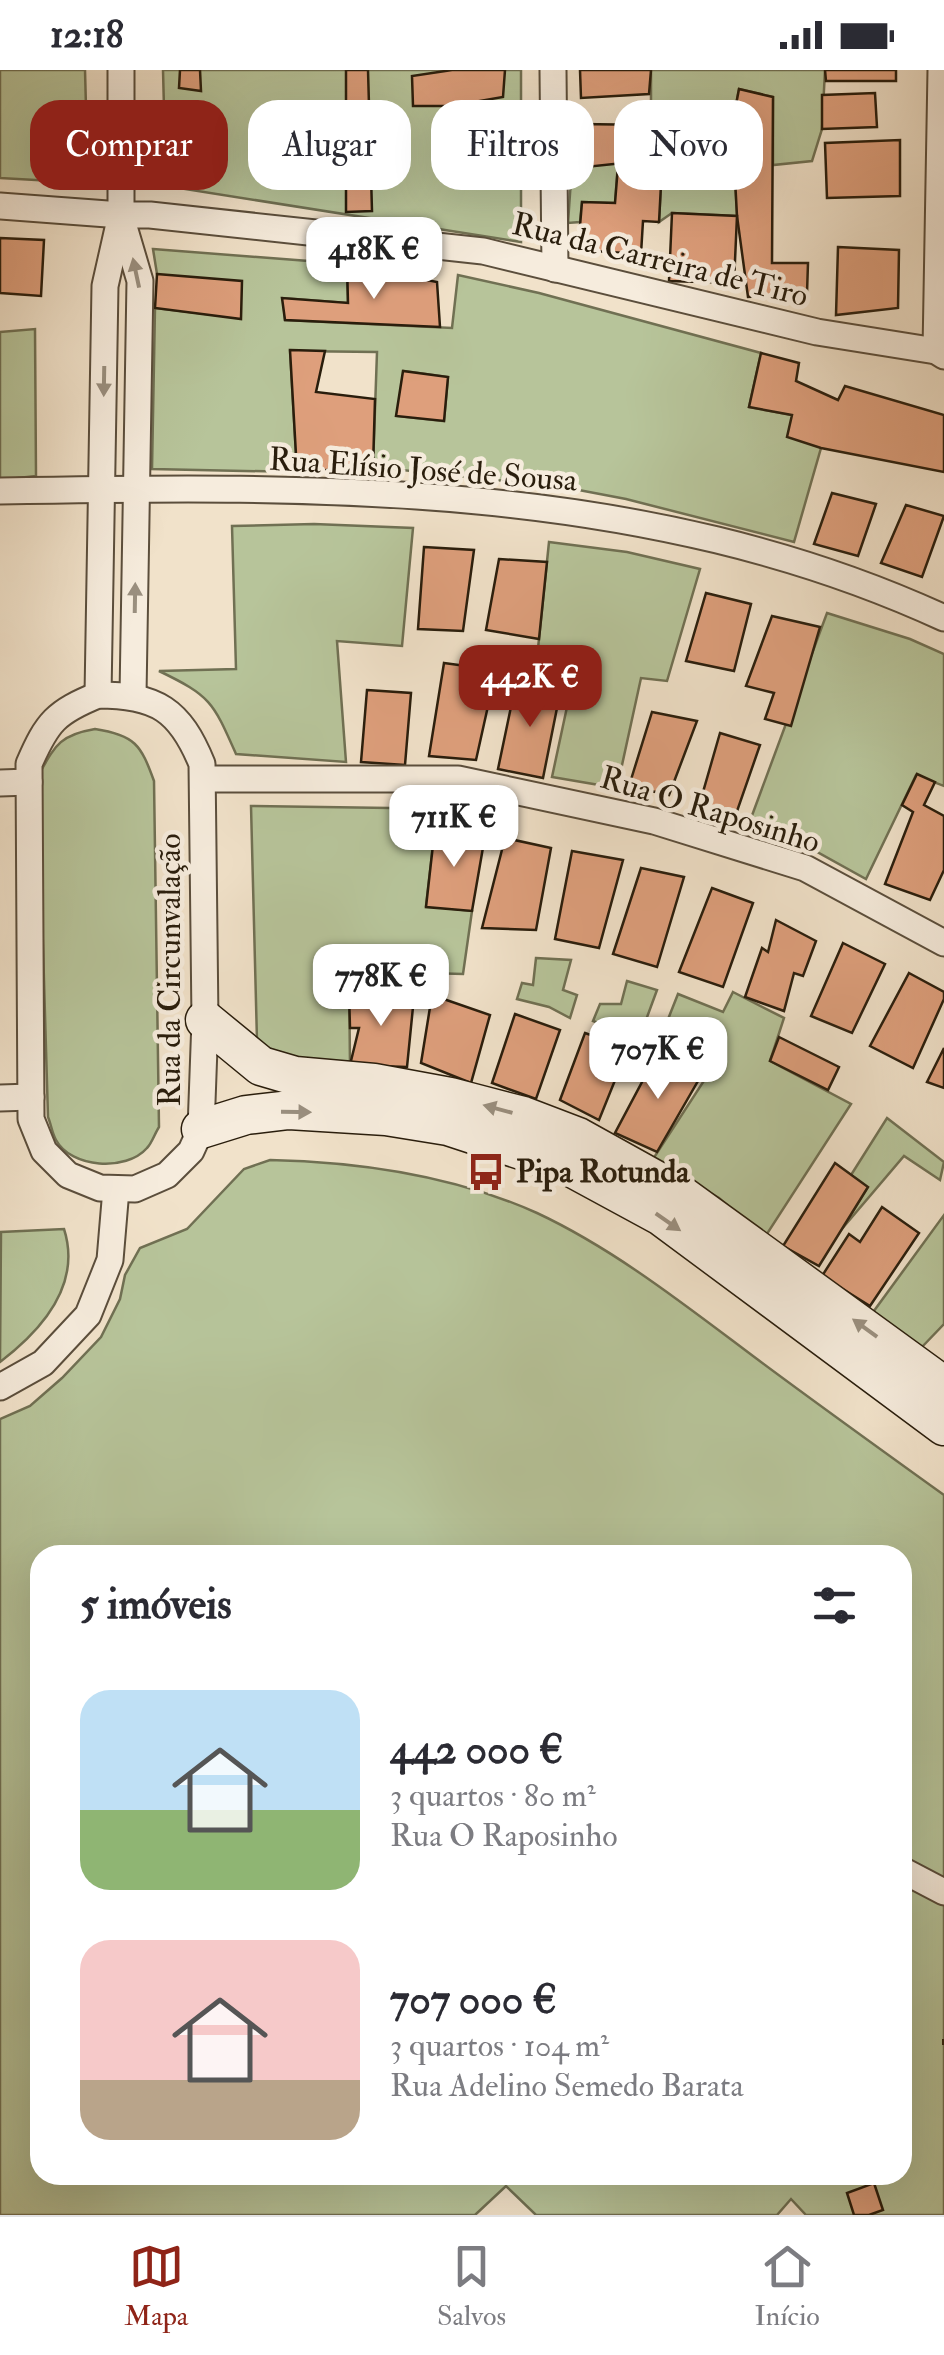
<!DOCTYPE html>
<html lang="pt">
<meta charset="utf-8">
<style>
body{margin:0;font-family:"IM FELL Double Pica",serif;background:#f2f2f3;color:#2b2b33;height:100vh;display:flex;flex-direction:column;font-size:38px;white-space:nowrap}
*{box-sizing:border-box;margin:0}
p{font-size:32px;color:#7c7c81}
.icon{flex:none;width:55px;height:55px;fill:none;stroke:currentColor;stroke-width:2;stroke-linecap:round;stroke-linejoin:round}
.map{position:relative;flex:1;overflow:hidden}
.drawer{position:absolute;left:30px;top:1475px;width:882px;height:640px;display:flex;flex-direction:column;background:#fff;border-radius:30px;box-shadow:0 10px 40px #0002}
.drawer>*{flex:none}
.hud{position:absolute;left:30px;top:30px;width:885px;height:90px;display:flex;gap:20px}
.price{position:absolute;translate:-50% -85px;padding:0 22px;border-radius:20px;background:#fff;color:#222;font-size:32px;line-height:65px;filter:drop-shadow(0 2px 5px #0008)}
.price::after{content:'';position:absolute;left:50%;top:60px;width:30px;height:22px;margin-left:-15px;background:inherit;clip-path:polygon(0 0,100% 0,50% 100%)}
.price.active{background:#8f2418;color:#fff}
ul{padding:0;list-style:none}
li{display:flex;align-items:center;gap:30px;height:250px;padding:0 50px}
li span{display:grid;place-items:center;flex:none;width:280px;height:200px;border-radius:30px;color:#555}
li>.icon{margin-inline-start:auto}
span .icon{width:120px;height:120px;fill:#fffc;stroke-width:1}
li b{font-size:42px}
h2{display:flex;justify-content:space-between;align-items:center;height:120px;padding:0 50px;font-size:42px}
.pill{padding:0 35px;border-radius:30px;background:#fff;box-shadow:0 10px 40px #0002;font-size:35px;line-height:90px}
.pill.active{background:#8f2418;color:#fff}
.status{display:flex;justify-content:space-between;align-items:center;height:70px;padding:0 50px;background:#fff;direction:ltr}
.status svg{height:28px;fill:currentColor}
.tabs{display:flex;justify-content:space-around;align-items:center;height:140px;border-top:2px solid #e1e1e2;background:#fff;font-size:28px;color:#7c7c81}
.tabs a{display:grid;justify-items:center;gap:5px}
.tabs .active{color:#8f2418}
.map>svg:first-child{display:block}
</style>
<div class="status"><b>12:18</b><svg viewBox="0 0 49 12"><path d="M0 12V9h3v3zM5 12V6h3v6zM10 12V3h3v9zM15 12V0h3v12zM26 1h20v11H26zM47 4h2v5h-2z"/></svg></div>
<div class="map">
<svg width="944" height="2145" viewBox="0 0 944 2145">
<rect width="100%" height="100%" fill="#f1e2ca"/>
<filter id="stains"><feTurbulence type="fractalNoise" baseFrequency=".002" numOctaves="4"/><feColorMatrix values="0 0 0 0 .2 0 0 0 0 .09 0 0 0 0 .02 0 0 0 .5 -.17"/></filter>
<radialGradient id="worn" r=".72"><stop offset=".6" stop-color="#630" stop-opacity="0"/><stop offset="1" stop-color="#630" stop-opacity=".3"/></radialGradient>
<g fill="#b7c49a" stroke="#707053" stroke-width="2.5" fill-rule="evenodd">
<path d="M0 0H85L88 113 0 108Z"/>
<path d="M163 0H521V172L166 116Z"/>
<path d="M651 0H825L822 59 812 91 773 95V27L739 19 735 40 714 38 711 89 734 90 737 146 672 143 659 152 662 96 651 90Z"/>
<path d="M618 93 615 133 582 132 580 152 568 153 572 95Z"/>
<path d="M153 179 347 194 348 233 283 228 285 250 452 258 458 205 539 223 761 283 749 337 792 345 821 378 794 472 626 429 563 417 373 397 377 282 290 281 297 402 152 399 155 238 240 248 157 204ZM404 301 448 307 444 351 397 346Z"/>
<path d="M35 259 36 406 0 410V262Z"/>
<path d="M314 454 413 458 402 576 337 571 346 692 236 684C213 632 211 626 159 601L236 599 232 456Z"/>
<path d="M549 472 627 482 700 499 667 611 641 608 617 718 552 707 576 595 537 588Z"/>
<path d="M827 543 910 569 944 584V716L916 705 866 809 808 777 747 759Z"/>
<path d="M95 659C135 665 141 675 154 711L159 1057C155 1063 152 1073 147 1078 126 1102 71 1098 56 1070 52 1063 51 1054 48 1047L38 706C55 676 59 665 95 659Z"/>
<path d="M251 736 390 738 487 752 485 766 435 758 426 836 472 841 463 904 349 901 350 995 294 992 257 971Z"/>
<path d="M536 888 571 890 563 920 577 925 570 948 549 937 517 929 522 913 533 915Z"/>
<path d="M627 911 657 920 639 969 593 951 600 934H621Z"/>
<path d="M733 922 784 948 770 991 851 1034 765 1167 719 1128 653 1089 711 1000 659 972 678 924 723 942Z"/>
<path d="M887 1048 944 1092 940 1110 904 1086 841 1160 867 1118 851 1105Z"/>
<path d="M270 1090C359 1092 455 1106 537 1143 614 1179 685 1235 753 1286 816 1333 880 1379 944 1425V2145H806L791 2129 777 2145H536L506 2116 475 2145H0V1349L30 1336 62 1308 101 1267 120 1229 125 1205 140 1178 187 1159 244 1099ZM40 1485H902V2105H40Z"/>
<path d="M944 1145V1254L921 1278 871 1245Z"/>
<path d="M64 1159C82 1215 42 1260 0 1292L1 1162Z"/>
</g>
<g fill="#de9f7c" stroke="#291d0c" stroke-width="2.5">
<path d="M180 0H200L201 21 179 18Z"/>
<path d="M346 0H368L372 141 346 142Z"/>
<path d="M505 0 503 27 451 36H413L412 6 452 0Z"/>
<path d="M580 0H651L649 24 581 28Z"/>
<path d="M825 0H896V11H826Z"/>
<path d="M739 19 773 27 772 193H808L807 223 748 227 737 146 734 90H711L714 37 735 40Z"/>
<path d="M875 23 877 57 822 59V25Z"/>
<path d="M580 54 652 55 651 90 586 97Z"/>
<path d="M900 70V126L827 128 825 73Z"/>
<path d="M618 96H662L659 152 643 151 641 184 578 180 582 132 615 133Z"/>
<path d="M672 143 737 146 734 213 669 211Z"/>
<path d="M0 168 44 170 41 226 0 223Z"/>
<path d="M838 177 899 180 898 238 836 245Z"/>
<path d="M347 194 437 212 440 257 285 250 282 228 348 233Z"/>
<path d="M157 204 242 211 241 249 155 238Z"/>
<path d="M290 280 325 281 316 322 375 329 373 397 297 402Z"/>
<path d="M761 283 799 293 796 311 838 330 845 316 944 345V402L821 378 787 367 792 345 749 337Z"/>
<path d="M403 301 448 307 444 351 396 346Z"/>
<path d="M832 423 876 434 858 486 814 474Z"/>
<path d="M906 435 944 446 922 507 881 493Z"/>
<path d="M424 477 474 480 463 561 418 559Z"/>
<path d="M499 489 547 492 539 569 486 560Z"/>
<path d="M706 523 751 534 734 601 686 591Z"/>
<path d="M772 546 820 557 791 656 765 649 774 623 746 616Z"/>
<path d="M444 593 496 600 476 690 429 686Z"/>
<path d="M516 613 561 618 543 708 498 699Z"/>
<path d="M367 620 411 623 405 695 361 692Z"/>
<path d="M652 642 697 651 669 725 629 716Z"/>
<path d="M720 663 760 675 735 747 699 736Z"/>
<path d="M917 704 935 712 924 735 944 746V800L930 830 885 814 913 742 902 735Z"/>
<path d="M435 757 485 766 472 841 426 837Z"/>
<path d="M505 768 551 778 536 860 482 858Z"/>
<path d="M572 781 623 790 599 878 555 869Z"/>
<path d="M641 798 684 807 657 897 613 884Z"/>
<path d="M712 818 753 833 723 917 679 902Z"/>
<path d="M776 850 816 871 803 906 794 903 784 941 745 927 762 878 768 882Z"/>
<path d="M843 873 885 894 852 963 811 946Z"/>
<path d="M909 903 944 922V929L913 998 870 976Z"/>
<path d="M349 921 414 927 407 997 350 995 359 958H350Z"/>
<path d="M432 925 490 945 471 1013 421 993Z"/>
<path d="M515 944 560 960 536 1029 492 1013Z"/>
<path d="M585 963 628 978 599 1050 560 1030Z"/>
<path d="M779 967 839 997 828 1020 770 991Z"/>
<path d="M944 978V1018L927 1012Z"/>
<path d="M658 982 702 1004 657 1082 615 1063Z"/>
<path d="M835 1093 868 1117 819 1196 783 1176Z"/>
<path d="M882 1137 919 1163 870 1236 822 1206 849 1164 860 1172Z"/>
<path d="M874 2113 883 2140 869 2145H854L847 2123Z"/>
</g>
<g fill="none" stroke-linecap="round" stroke-linejoin="round">
<g stroke="#5b4e3c" stroke-width="29">
<g id="street">
<path d="M553 0 555 199"/>
<path d="M941 0 936 281 944 278"/>
<path d="M0 136 121 145H150L483 181 817 262 936 281 944 286"/>
<path d="M122 150 140 211 133 625"/>
<path d="M0 421C318 415 649 412 944 548"/>
<path d="M98 625C157 625 180 640 202 694L205 950 201 1059 191 1081 167 1105 135 1119 100 1118 68 1105 44 1081 31 1049 29 694C47 652 56 642 98 625Z"/>
<path d="M98 625 105 216 121 145V0"/>
<path d="M203 709H458L654 751 805 798 944 873"/>
<path d="M0 713 29 712"/>
<path d="M0 1028 31 1027"/>
<path d="M0 1317 43 1293 88 1245 110 1190 116 1119"/>
<path d="M902 1800 944 1822"/>
</g>
</g>
<g stroke="#291d0c" stroke-width="41">
<g id="secondary">
<path d="M205 950 261 996 295 1006 374 1013 450 1027 523 1046 578 1067 677 1122 944 1316"/>
<path d="M201 1059 246 1045 289 1040 386 1046 448 1056 567 1095 661 1146 944 1356"/>
</g>
</g>
<path stroke="#291d0c" stroke-width="6" stroke-dasharray="8 5" stroke-linecap="butt" d="M942 1972H944"/>
<use href="#street" stroke="#f6ecdd" stroke-width="25"/>
<use href="#secondary" stroke="#f6ecdd" stroke-width="38"/>
</g>
<defs><path id="oneway-solid" d="M-6-.8H1V-3.2L6.5 0L1 3.2V.8H-6Z" transform="scale(2.5)"/></defs>
<g fill="#9a8f7f">
<use href="#oneway-solid" transform="translate(136 203) rotate(-102)"/>
<use href="#oneway-solid" transform="translate(104 311) rotate(91)"/>
<use href="#oneway-solid" transform="translate(135 528) rotate(-89)"/>
<use href="#oneway-solid" transform="translate(498 1039) rotate(-165)"/>
<use href="#oneway-solid" transform="translate(296 1042) rotate(1)"/>
<use href="#oneway-solid" transform="translate(668 1152) rotate(35)"/>
<use href="#oneway-solid" transform="translate(865 1258) rotate(-144)"/>
</g>
<defs>
<g id="bus-bare" transform="scale(3)"><path d="M-5-6H5V4H4V6H2V4H-2V6H-4V4H-5ZM-3.5-4V0h7V-4ZM-3.5 1.2v1.5H-2V1.2ZM2 1.2v1.5H3.5V1.2Z" fill="#8f2418" stroke="#f6ecdd" stroke-width="2.5" paint-order="stroke"/></g>
</defs>
<g fill-rule="evenodd">
<use href="#bus-bare" x="486" y="1102"/>
</g>
<g text-anchor="middle" dominant-baseline="central" stroke-width="9" stroke-linejoin="round" paint-order="stroke">
<g font-size="32" fill="#291d0c" stroke="#f6ecdd">
<text transform="translate(660 190) rotate(14)">Rua da Carreira de Tiro</text>
<text transform="translate(423 400) rotate(4)">Rua Elísio José de Sousa</text>
<text transform="translate(710 740) rotate(17)">Rua O Raposinho</text>
<text transform="translate(170 900) rotate(-90)">Rua da Circunvalação</text>
</g>
<g font-size="32" font-weight="bold" fill="#291d0c" stroke="#f6ecdd" text-anchor="start">
<text x="516" y="1102">Pipa Rotunda</text>
</g>
</g>
<rect width="100%" height="100%" filter="url(#stains)"/>
<rect width="100%" height="100%" fill="url(#worn)"/>
</svg>
<b class="price" style="left:374px;top:232px">418K €</b>
<b class="price active" style="left:530px;top:660px">442K €</b>
<b class="price" style="left:454px;top:800px">711K €</b>
<b class="price" style="left:381px;top:959px">778K €</b>
<b class="price" style="left:658px;top:1032px">707K €</b>
<div class="hud">
<a class="pill active">Comprar</a>
<a class="pill">Alugar</a>
<a class="pill">Filtros</a>
<a class="pill">Novo</a>
</div>
<section class="drawer">
<h2>5 imóveis<svg class="icon" aria-label="filters" viewBox="0 0 24 24"><path d="M4 7h16M4 17h16"/><circle cx="9" cy="7" r="2"/><circle cx="15" cy="17" r="2"/></svg></h2>
<ul>
<li><span style="background:linear-gradient(#bfe0f5 60%,#8fb573 0)"><svg class="icon" aria-label="home" viewBox="0 0 24 24"><path d="M3 11l9-7 9 7M6 9v11h12V9"/></svg></span><div><b>442 000 €</b><p>3 quartos · 80 m²</p><p>Rua O Raposinho</p></div></li>
<li><span style="background:linear-gradient(#f6c9c9 70%,#b9a48a 0)"><svg class="icon" aria-label="home" viewBox="0 0 24 24"><path d="M3 11l9-7 9 7M6 9v11h12V9"/></svg></span><div><b>707 000 €</b><p>3 quartos · 104 m²</p><p>Rua Adelino Semedo Barata</p></div></li>
</ul>
</section>
</div>
<nav class="tabs">
<a class="active"><svg class="icon" aria-label="map" viewBox="0 0 24 24"><path d="M3 6l6-2 6 2 6-2v14l-6 2-6-2-6 2zM9 4v14M15 6v14"/></svg>Mapa</a>
<a><svg class="icon" aria-label="saved" viewBox="0 0 24 24"><path d="M7 4h10v16l-5-4-5 4z"/></svg>Salvos</a>
<a><svg class="icon" aria-label="home" viewBox="0 0 24 24"><path d="M3 11l9-7 9 7M6 9v11h12V9"/></svg>Início</a>
</nav>
